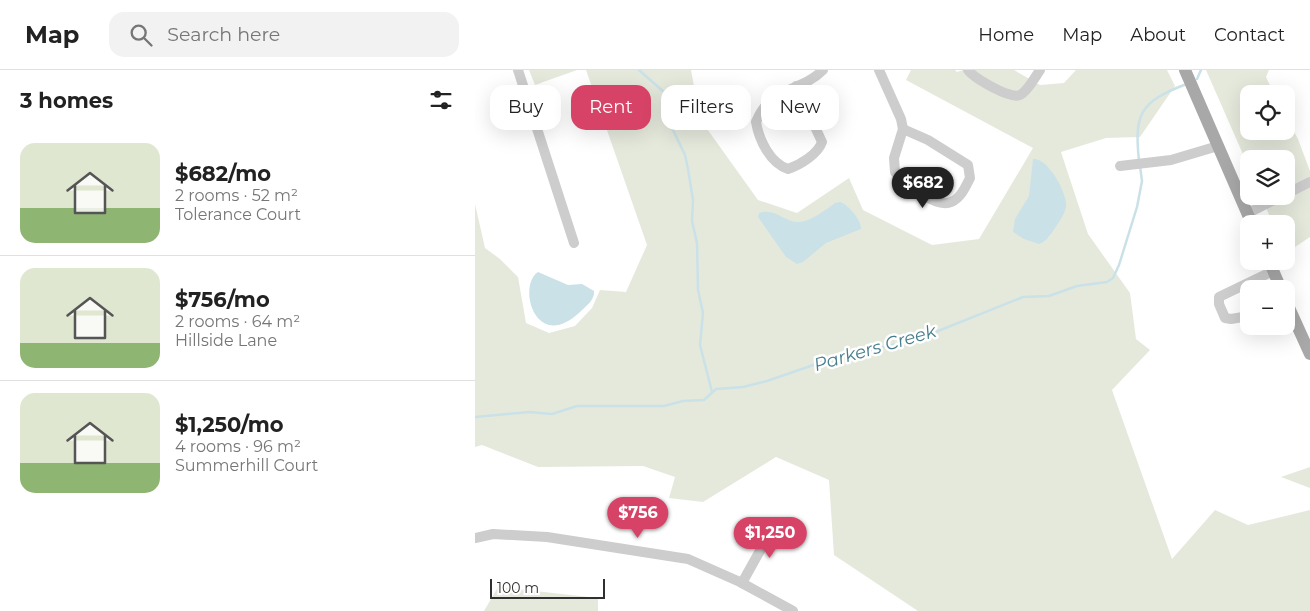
<!DOCTYPE html>
<meta charset="utf-8">
<style>
body{margin:0;font-family:Montserrat,sans-serif;background:#f2f2f2;color:#222;height:100vh;display:flex;flex-direction:column;font-size:19px;white-space:nowrap}
*{box-sizing:border-box;margin:0}
p{font-size:16px;color:#767676}
.icon{flex:none;width:28px;height:28px;fill:none;stroke:currentColor;stroke-width:2;stroke-linecap:round;stroke-linejoin:round}
.map{position:relative;flex:1;overflow:hidden}
.details{display:flex;flex-direction:column;background:#fff;width:475px}
.details>*{flex:none}
.guide{position:absolute;left:15px;top:15px;width:475px;height:45px;display:flex;gap:10px}
.controls{position:absolute;left:765px;top:15px;display:grid;gap:10px}
.controls a{display:grid;place-items:center;width:55px;height:55px;border-radius:10px;background:#fff;box-shadow:0 5px 20px #0002;font-size:25px}
.scale{position:absolute;left:15px;bottom:12px;width:115px;box-sizing:border-box;padding-left:5px;border:2px solid #303030;border-top:0;font-size:14px;line-height:18px;white-space:nowrap;color:#303030;-webkit-text-stroke:4px #fff;paint-order:stroke}
.price{position:absolute;translate:-50% -42px;padding:0 11px;border-radius:18px;background:#d64366;color:#fff;font-size:16px;line-height:32px;filter:drop-shadow(0 1px 2px #0008)}
.price::after{content:'';position:absolute;left:50%;top:30px;width:15px;height:11px;margin-left:-8px;background:inherit;clip-path:polygon(0 0,100% 0,50% 100%)}
.price.current{background:#222;color:#fff}
ul{padding:0;list-style:none}
li{display:flex;align-items:center;gap:15px;height:125px;padding:0 20px}
li+li{border-top:1px solid #e0e0e0}
li span{display:grid;place-items:center;flex:none;width:140px;height:100px;border-radius:15px;color:#555}
li>.icon{margin-inline-start:auto}
span .icon{width:60px;height:60px;fill:#fffc;stroke-width:1}
li b{font-size:21px}
h2{display:flex;justify-content:space-between;align-items:center;height:60px;padding:0 20px;font-size:21px}
.pill{padding:0 18px;border-radius:15px;background:#fff;box-shadow:0 5px 20px #0002;font-size:18px;line-height:45px}
.pill.current{background:#d64366;color:#fff}
header{display:flex;align-items:center;gap:30px;box-sizing:border-box;height:70px;padding:0 25px;background:#fff;border-bottom:1px solid #e0e0e0}
header strong{font-size:24px}
nav{display:flex;gap:28px;margin-inline-start:auto;font-size:18px}
.search{width:350px;height:45px;background:#f2f2f2;display:flex;align-items:center;gap:12px;box-sizing:border-box;padding:0 18px;border-radius:15px;color:#767676;font-size:19px}
main{display:flex;flex:1;min-height:0}
.map>svg:first-child{display:block}
</style>
<header>
<strong>Map</strong>
<div class="search"><svg class="icon" aria-label="search" viewBox="0 0 24 24"><circle cx="10" cy="10" r="6"/><path d="M15 15l6 6"/></svg>Search here</div>
<nav><a>Home</a><a>Map</a><a>About</a><a>Contact</a></nav>
</header>
<main>
<section class="details">
<h2>3 homes<svg class="icon" aria-label="filters" viewBox="0 0 24 24"><path d="M4 7h16M4 17h16"/><circle cx="9" cy="7" r="2"/><circle cx="15" cy="17" r="2"/></svg></h2>
<ul>
<li><span style="background:linear-gradient(#dfe7d0 65%,#8fb573 0)"><svg class="icon" aria-label="home" viewBox="0 0 24 24"><path d="M3 11l9-7 9 7M6 9v11h12V9"/></svg></span><div><b>$682/mo</b><p>2 rooms · 52 m²</p><p>Tolerance Court</p></div></li>
<li><span style="background:linear-gradient(#dfe7d0 75%,#8fb573 0)"><svg class="icon" aria-label="home" viewBox="0 0 24 24"><path d="M3 11l9-7 9 7M6 9v11h12V9"/></svg></span><div><b>$756/mo</b><p>2 rooms · 64 m²</p><p>Hillside Lane</p></div></li>
<li><span style="background:linear-gradient(#dfe7d0 70%,#8fb573 0)"><svg class="icon" aria-label="home" viewBox="0 0 24 24"><path d="M3 11l9-7 9 7M6 9v11h12V9"/></svg></span><div><b>$1,250/mo</b><p>4 rooms · 96 m²</p><p>Summerhill Court</p></div></li>
</ul>
</section>
<div class="map">
<svg width="835" height="541" viewBox="0 0 835 541">
<rect width="100%" height="100%" fill="#fff"/>
<g fill="#e5e9dc">
<path d="M54 0H102L60 15Z"/>
<path d="M111 0H216L225 49 283 130 322 143 374 108 388 140 457 175 504 169 558 78 431 10 436 0H480L482 2 488 0H539L565 15 589 13 601 0H692L700 16 665 67 631 68 586 82 613 164 655 223 661 269 675 280 637 320 697 489 740 440 773 455 835 440V541H443L359 485 354 410 301 387 228 432 194 428 200 407 168 396 63 397 7 375 0 377V134L10 178 25 189 43 207 51 253 74 263 100 256 117 238 125 220 151 222 172 175Z"/>
<path d="M731 0H794L791 7 799 24H774V61H811V46L823 69 835 101V167L811 183V154H798L786 126H811V89H774V98Z"/>
<path d="M835 397V418L806 407Z"/>
<path d="M23 517 123 528V541H9Z"/>
</g>
<g fill="#cae1e8">
<path d="M558 89C573 87 593 124 591 137 589 146 583 153 578 161 574 166 571 172 564 174L549 169 538 162 540 149 554 126Z"/>
<path d="M365 132C373 134 387 151 386 159L351 173 328 192 322 194 311 187 283 147 284 143C300 137 310 153 325 152 338 150 350 140 360 133Z"/>
<path d="M63 202 93 215 107 214 119 221C120 230 111 236 105 242 60 284 42 215 63 202Z"/>
</g>
<g fill="none" stroke-linecap="round" stroke-linejoin="round">
<g stroke="#cae1e8" stroke-width="2.5">
<path d="M164 0 190 23 196 40 198 60 210 85 213 99 218 130 217 151 222 173 223 220 228 243 225 275 237 322"/>
<path d="M722 9 726 0"/>
<path d="M664 91C659 44 665 32 709 15"/>
<path d="M0 347 54 342 77 344 102 336H189L208 331 229 330 241 319 268 317 292 311 347 292 443 269 548 227 574 226 602 216 632 212 638 208 644 195 662 137 667 111 665 96"/>
</g>
<g stroke="#cdcdcd" stroke-width="10">
<path d="M43 0 99 173"/>
<path d="M404 0 426 49 428 59"/>
<path d="M493 0C499 8 536 30 545 25 553 21 560 7 565 0"/>
<path d="M321 16 347 72C343 84 325 95 313 99 295 93 284 70 281 52 296 15 325 23 348 0"/>
<path d="M428 59 453 70 493 95 495 108C491 116 486 128 476 132 462 139 428 113 420 102L419 88Z"/>
<path d="M645 96 696 90 743 76"/>
<path d="M811 124 835 112"/>
<path d="M773 143 807 126"/>
<path d="M774 246 756 249 750 248 744 234V227L798 201"/>
<path d="M0 468 18 464 72 467 213 489 265 512 318 541"/>
<path d="M267 513 301 452"/>
</g>
<g stroke="#a8a8a8" stroke-width="12">
<path d="M710 0 777 154"/>
<path d="M794 191 806 219"/>
<path d="M811 231 835 284"/>
</g>
</g>
<g text-anchor="middle" dominant-baseline="central" stroke-width="5" stroke-linejoin="round" paint-order="stroke">
<g font-size="18" font-style="italic" fill="#447c8c" stroke="#fff">
<text transform="translate(400 278) rotate(-16)">Parkers Creek</text>
</g>
</g>
</svg>
<div class="controls">
<a><svg class="icon" aria-label="locate" viewBox="0 0 24 24"><circle cx="12" cy="12" r="6"/><path d="M12 2v4M12 18v4M2 12h4M18 12h4"/></svg></a>
<a><svg class="icon" aria-label="layers" viewBox="0 0 24 24"><path d="M12 4l9 5-9 5-9-5zM3 14l9 5 9-5"/></svg></a>
<a>+</a>
<a>−</a>
</div>
<div class="scale">100 m</div>
<b class="price current" style="left:448px;top:139px">$682</b>
<b class="price" style="left:163px;top:469px">$756</b>
<b class="price" style="left:295px;top:489px">$1,250</b>
<div class="guide">
<a class="pill">Buy</a>
<a class="pill current">Rent</a>
<a class="pill">Filters</a>
<a class="pill">New</a>
</div>
</div>
</main>
